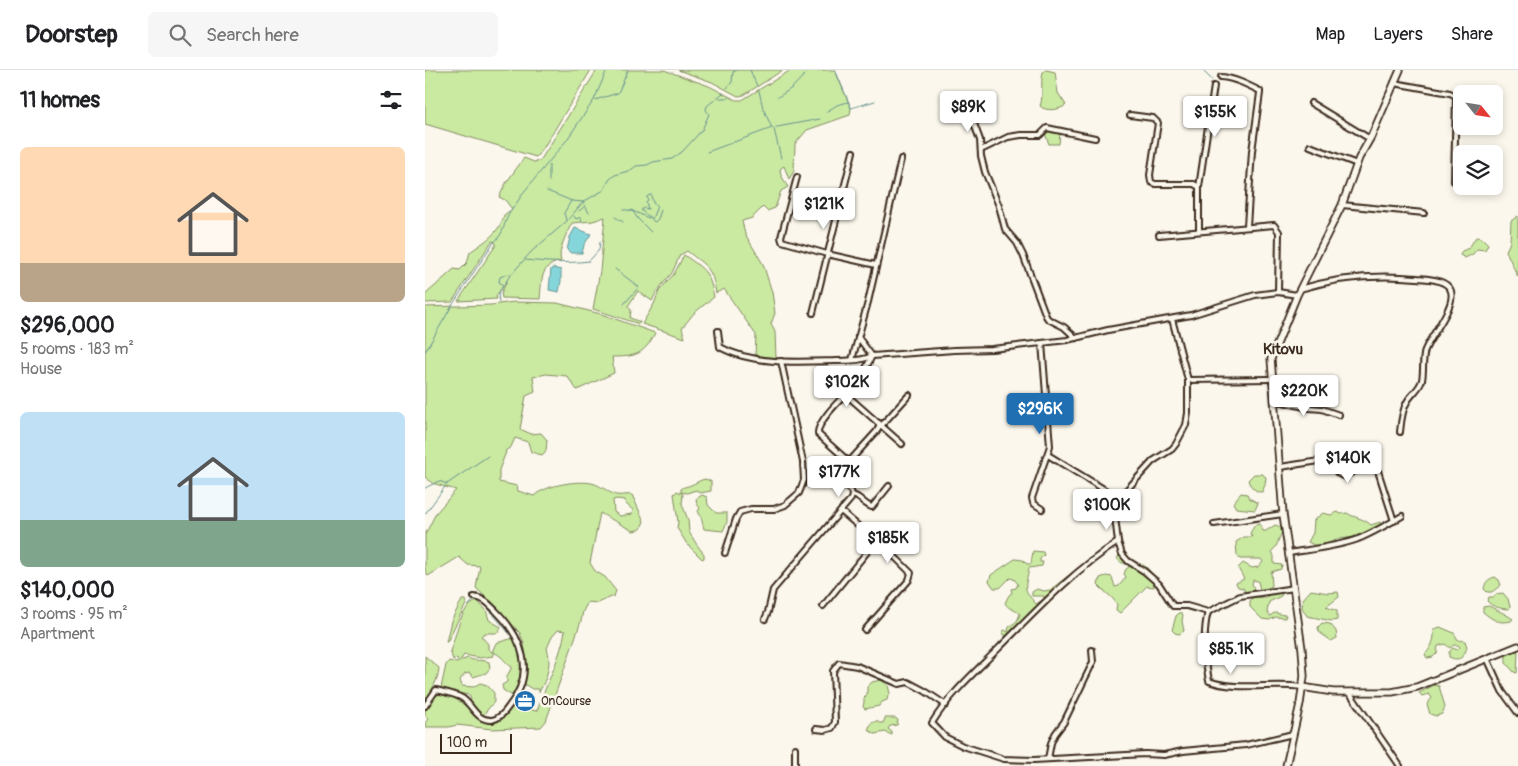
<!DOCTYPE html>
<meta charset="utf-8">
<style>
body{margin:0;font-family:Pangolin,sans-serif;background:#f6f6f6;color:#202124;height:100vh;display:flex;flex-direction:column;font-size:19px;white-space:nowrap}
*{box-sizing:border-box;margin:0}
p{font-size:16px;color:#757577}
.icon{flex:none;width:28px;height:28px;fill:none;stroke:currentColor;stroke-width:2;stroke-linecap:round;stroke-linejoin:round}
.map{position:relative;flex:1;overflow:hidden}
.sheet{display:flex;flex-direction:column;background:#fff;width:425px}
.sheet>*{flex:none}
.needle{width:32px;rotate:120deg}
.controls{position:absolute;left:1028px;top:15px;display:grid;gap:10px}
.controls a{display:grid;place-items:center;width:50px;height:50px;border-radius:8px;background:#fff;box-shadow:0 2px 8px #0003;font-size:25px}
.scale{position:absolute;left:15px;bottom:12px;width:72px;box-sizing:border-box;padding-left:5px;border:2px solid #3b2a1e;border-top:0;font-size:14px;line-height:18px;white-space:nowrap;color:#3b2a1e;-webkit-text-stroke:4px #fbf7ec;paint-order:stroke}
.price{position:absolute;translate:-50% -42px;padding:0 11px;border-radius:5px;background:#fff;color:#222;font-size:16px;line-height:32px;filter:drop-shadow(0 1px 2px #0008)}
.price::after{content:'';position:absolute;left:50%;top:30px;width:15px;height:11px;margin-left:-8px;background:inherit;clip-path:polygon(0 0,100% 0,50% 100%)}
.price.selected{background:#1f6fb2;color:#fff}
ul{padding:0;list-style:none}
li{display:grid;align-content:center;gap:10px;height:265px;padding:0 20px}
li span{display:grid;place-items:center;height:155px;border-radius:8px;color:#555}
li>.icon{margin-inline-start:auto}
span .icon{width:90px;height:90px;fill:#fffc;stroke-width:1}
li b{font-size:21px}
h2{display:flex;justify-content:space-between;align-items:center;height:60px;padding:0 20px;font-size:21px}
header{display:flex;align-items:center;gap:30px;box-sizing:border-box;height:70px;padding:0 25px;background:#fff;border-bottom:1px solid #e0e0e0}
header strong{font-size:24px}
nav{display:flex;gap:28px;margin-inline-start:auto;font-size:18px}
.search{width:350px;height:45px;background:#f6f6f6;display:flex;align-items:center;gap:12px;box-sizing:border-box;padding:0 18px;border-radius:8px;color:#757577;font-size:19px}
main{display:flex;flex:1;min-height:0}
.map>svg:first-child{display:block}
</style>
<header>
<strong>Doorstep</strong>
<div class="search"><svg class="icon" aria-label="search" viewBox="0 0 24 24"><circle cx="10" cy="10" r="6"/><path d="M15 15l6 6"/></svg>Search here</div>
<nav><a>Map</a><a>Layers</a><a>Share</a></nav>
</header>
<main>
<section class="sheet">
<h2>11 homes<svg class="icon" aria-label="filters" viewBox="0 0 24 24"><path d="M4 7h16M4 17h16"/><circle cx="9" cy="7" r="2"/><circle cx="15" cy="17" r="2"/></svg></h2>
<ul>
<li><span style="background:linear-gradient(#ffd9b3 75%,#b9a48a 0)"><svg class="icon" aria-label="home" viewBox="0 0 24 24"><path d="M3 11l9-7 9 7M6 9v11h12V9"/></svg></span><div><b>$296,000</b><p>5 rooms · 183 m²</p><p>House</p></div></li>
<li><span style="background:linear-gradient(#bfe0f5 70%,#7fa58c 0)"><svg class="icon" aria-label="home" viewBox="0 0 24 24"><path d="M3 11l9-7 9 7M6 9v11h12V9"/></svg></span><div><b>$140,000</b><p>3 rooms · 95 m²</p><p>Apartment</p></div></li>
</ul>
</section>
<div class="map">
<svg width="1093" height="696" viewBox="0 0 1093 696">
<rect width="100%" height="100%" fill="#fbf7ec"/>
<filter id="ink" filterUnits="userSpaceOnUse"><feTurbulence type="fractalNoise" baseFrequency=".02" numOctaves="2"/><feDisplacementMap in="SourceGraphic" scale="10" xChannelSelector="R" yChannelSelector="G"/><feConvolveMatrix kernelMatrix="1 2 1 2 8 2 1 2 1" color-interpolation-filters="sRGB"/></filter>
<g filter="url(#ink)">
<g fill="#caeaa2" stroke="#828a60" fill-rule="evenodd">
<path d="M0 0H166L119 77 111 87 0 54Z"/>
<path d="M172 0H239L284 16 311 30H317L366 0H410L426 38 425 45 382 60 370 74 369 101 364 109 359 96 355 99 356 105 363 117 356 121 350 138 342 141 338 137 327 148 317 151 320 164 338 194 347 222 350 243 346 254 350 262 351 289 330 286 331 265 299 219 291 223C287 197 282 197 262 181L255 185 247 203 232 221 227 231 213 221 203 236 206 240 205 248 215 252 214 254 168 239 175 201 180 147 168 151 147 153C142 162 132 182 136 191 114 196 117 211 115 229L77 228 76 223 82 211 71 226 72 229 33 231 71 175 70 172 67 171 27 232 0 233V225L29 199 35 200 42 193 45 182C59 172 75 163 79 145L87 139 80 130 74 127 81 113 99 88 109 92 115 91Z"/>
<path d="M253 0H358L319 25 313 26 287 12Z"/>
<path d="M621 0 630 2 633 23 641 35C635 40 621 42 615 36 619 26 615 13 618 2Z"/>
<path d="M621 59 635 62 634 74H624L619 61Z"/>
<path d="M1093 146V207L1081 181 1085 172 1086 151Z"/>
<path d="M1051 167 1057 168 1063 174 1060 180 1052 179 1048 184 1040 188 1035 185 1037 181 1044 178Z"/>
<path d="M259 185C280 200 284 201 289 227L269 243 257 258 260 268 217 254 229 234 234 221 249 204Z"/>
<path d="M89 232 132 233 176 244 230 263C219 285 210 287 187 287L189 303 152 320 142 306 121 304 108 307 110 322 101 326 95 359 106 364 116 363 122 370 121 381 117 385 106 382 103 372 90 368 86 377 80 381 81 382 74 400V412L92 416 93 421 109 426C120 415 156 409 170 414 176 416 188 425 191 425 196 426 201 424 207 425L219 451 216 459 208 461 175 443 165 493 170 501 180 507 191 521 189 526 172 533 163 532 158 541 156 551 121 651 116 657 67 659 32 655 24 657H1L0 653 3 649 0 645V586L14 598C13 614 2 624 0 638 3 635 7 629 11 626 24 617 46 642 55 648 60 651 65 652 71 652L93 632 97 631 104 636 107 640 111 641C115 637 114 632 117 627 126 605 136 584 140 561L133 560 127 567 122 578C127 592 122 609 114 622V619H107L99 614 102 595 99 574 95 563 67 533 51 518 55 496 43 495 34 487 3 506 0 500V465L11 443 31 420 7 413 0 407V237L66 235ZM192 429 200 430 201 434 208 440 207 444 195 446 189 442 188 430Z"/>
<path d="M829 404H837L841 407 840 415 837 422C830 422 825 416 823 410Z"/>
<path d="M280 409 286 411V421L275 423 271 420 262 423 256 422V419C259 416 262 417 266 415 271 413 275 410 280 409Z"/>
<path d="M252 421 258 424 257 434 263 450 264 462 272 475 279 484V488L277 489 262 474 252 458 253 452 249 424Z"/>
<path d="M816 423 822 424 824 428 833 433 830 440 811 438 808 433Z"/>
<path d="M277 425 282 427 283 435 291 443H302V452L298 461 279 459 276 447 273 441 275 438 272 434 271 429Z"/>
<path d="M912 442 916 444 922 443C929 448 939 448 946 455L955 452 957 455 932 467 914 469 901 474 889 475 883 472 888 463 889 450 898 443 906 445Z"/>
<path d="M835 454 838 461H841L850 455 856 457 857 463C852 470 854 475 847 481L849 486V494L857 495 856 499 846 502 847 516 840 520H835L833 511 828 510 827 514 829 518 825 522 821 523 818 518 813 517 811 513 819 509 813 498 818 493 827 498 833 497 838 492 836 489H815L812 485 811 472 819 467H827L825 463 830 455Z"/>
<path d="M608 481 618 482 619 485 615 489V492H618L617 496 604 498C601 518 596 517 611 534L619 529V526H607V522L612 519 619 521 625 520 672 483 678 484 650 508 598 557 588 565 582 566 578 564V561L580 560 583 562 584 557 592 551 595 544C590 539 584 540 580 533L584 525 587 523 586 519 591 518 593 514 589 509 585 508 575 518H569L564 511 566 505 590 489 598 490 602 494H606Z"/>
<path d="M695 485 703 486 709 493C722 493 730 504 729 517L722 516 695 543 691 540 692 534C687 526 679 522 673 515L675 508 681 506 687 507 690 517 694 516 701 507 699 504 701 499 704 497V494C699 494 695 493 692 488Z"/>
<path d="M1070 507 1074 510 1076 515 1067 522H1062L1059 519C1060 512 1063 509 1070 507Z"/>
<path d="M886 520 903 523 913 522 914 527 901 537 912 541V550L907 551 882 546 877 538 878 529Z"/>
<path d="M857 523 856 526 844 532 842 542 845 546C851 540 853 545 861 545L860 548 851 547 844 550 837 549 825 537V531L828 527 840 528 845 524Z"/>
<path d="M1078 523 1083 529 1085 537 1084 539C1077 539 1067 537 1062 531L1064 527H1069L1071 524Z"/>
<path d="M37 530H40L41 534 22 572H21L26 551Z"/>
<path d="M52 531 61 540 64 550 76 557 74 562 70 563H60L56 566 63 574V579L67 582 71 573 89 568C98 587 102 604 90 624L86 625 78 620 77 615 82 612V606L87 597C80 593 77 585 68 582V586L55 588 39 585 35 591 43 588C50 592 57 589 64 592L65 598 61 603 48 607 45 603 40 604 35 610 37 616 48 617 55 613 62 615 69 623V632L58 645 54 643 44 633 46 630 44 625 21 621 16 618 21 595 24 591 31 593 34 592 31 588 28 590 25 581C32 565 34 538 52 531Z"/>
<path d="M1064 536 1080 544 1088 549 1086 551C1074 554 1068 550 1058 542V537Z"/>
<path d="M755 542 758 545 757 551 759 561 754 564 750 563 747 560 751 546Z"/>
<path d="M897 553 905 554 911 561 912 568 906 571 894 562 893 557Z"/>
<path d="M1015 557 1029 563 1033 570 1040 571 1042 577C1039 587 1035 592 1024 587V582L1028 578 1032 580 1035 577 1033 575H1029L1025 578 1020 574 1013 576 1012 583 1008 587 1002 588 1000 584C1007 578 1010 568 1009 559Z"/>
<path d="M1091 581 1093 582 1092 603 1089 602 1081 593V585Z"/>
<path d="M456 610 463 615 465 624 463 626 462 630 457 632 454 636 440 639 438 637 439 632V628L442 625V617L447 612Z"/>
<path d="M1009 615 1014 616 1020 637 1017 644 1011 646 1005 644 1002 634 1007 628 1004 624 997 626 994 623Z"/>
<path d="M460 648H470L473 650 472 655 465 656 463 659 467 662V665L460 662 450 664 443 660 446 653 452 651 454 653H458Z"/>
</g>
<g fill="#85d6db" stroke="#67918f">
<path d="M150 158 166 164 159 175 157 183H146L142 180 145 167Z"/>
<path d="M128 198 136 200V211L134 222 124 220 126 199Z"/>
</g>
<g fill="none" stroke-linecap="round" stroke-linejoin="round">
<g stroke="#67918f" stroke-width="1">
<path d="M325 0 332 16"/>
<path d="M410 0 426 38 450 31"/>
<path d="M777 0 787 10"/>
<path d="M302 18 307 12 308 2 312 0"/>
<path d="M961 26 972 0"/>
<path d="M353 27 367 18 384 0"/>
<path d="M295 28H304"/>
<path d="M170 30 193 23 203 0"/>
<path d="M401 42 412 35 423 32"/>
<path d="M347 58 395 49"/>
<path d="M349 59 356 88"/>
<path d="M282 82 347 58 338 38 334 21"/>
<path d="M124 111V95"/>
<path d="M921 116 922 111"/>
<path d="M122 121 147 131 158 132 160 136 154 141"/>
<path d="M226 125 228 133 232 136 227 149 216 140 219 138 223 139 221 132 223 130 222 127Z"/>
<path d="M913 135 920 119"/>
<path d="M161 137 164 143"/>
<path d="M198 140C209 139 214 145 224 148"/>
<path d="M207 140 213 149 226 162"/>
<path d="M149 146 151 149 156 147 157 152"/>
<path d="M190 147 198 152"/>
<path d="M141 150 139 143 146 131"/>
<path d="M227 150 230 152 233 149 236 140"/>
<path d="M100 190C121 192 142 194 164 191L174 180 175 172"/>
<path d="M190 199 214 217 199 234"/>
<path d="M78 215 74 212 75 207 83 204"/>
<path d="M74 232 73 224 84 207 106 182 141 152 158 132 179 120 184 110 190 105 206 100 211 96 222 95 228 92 247 89 258 81 277 60 284 44 281 40 282 36 298 23"/>
<path d="M0 282 28 234 68 173C80 164 78 152 86 141 90 135 94 130 98 123L141 71 169 30 182 0"/>
<path d="M0 418 14 411 22 414"/>
<path d="M0 444 22 414 63 386"/>
<path d="M56 530 89 569"/>
<path d="M43 536 48 531 52 529"/>
<path d="M95 611 97 598"/>
<path d="M55 644 61 647 67 648 79 639"/>
</g>
<g stroke="#3b2a1e" stroke-width="8">
<g id="street">
<path d="M796 7C809 8 823 15 835 21V23L827 81 822 156"/>
<path d="M969 13 1025 23 1031 26 1029 111"/>
<path d="M886 33 945 69"/>
<path d="M545 43 555 70 556 86 560 102 574 136 580 159 592 173 598 185 621 246 623 249 639 257 651 268"/>
<path d="M705 45 728 48 733 53 725 105 726 112 730 114H769L774 117V161"/>
<path d="M885 76 932 94"/>
<path d="M556 80 583 67 596 65H615L622 58 670 68"/>
<path d="M372 107 356 167 357 171 402 184 451 195"/>
<path d="M774 117 789 16"/>
<path d="M917 135 999 143"/>
<path d="M734 165 849 155 854 162 853 222"/>
<path d="M875 219C914 207 951 204 992 208 1002 209 1022 209 1026 221 1031 236 1006 265 1000 280 997 290 999 300 997 310 995 319 986 324 982 332 977 340 976 352 975 362"/>
<path d="M388 243 428 82"/>
<path d="M747 249 763 310V343L761 355 751 374 747 379 728 391 696 426 690 447 693 472 697 484 703 491 719 501 734 514 748 536H762L783 542 815 526 869 518"/>
<path d="M293 261 295 277C327 295 374 292 409 291 421 290 435 292 447 286L529 280 567 279 642 270 683 260 766 245 830 225 853 222 872 225"/>
<path d="M433 267 447 286 437 306 423 324 425 328 477 374"/>
<path d="M617 273 625 376 607 428 608 433 617 439"/>
<path d="M427 290 443 232 476 89"/>
<path d="M763 310 846 309"/>
<path d="M849 330 884 338 897 339 914 345"/>
<path d="M456 356 484 325"/>
<path d="M623 385 695 429"/>
<path d="M422 394 452 361 454 356V353"/>
<path d="M855 397 901 390C909 394 909 404 918 406L944 395 950 396 953 401 969 451"/>
<path d="M427 425C435 426 439 435 447 437L464 416"/>
<path d="M417 439V442L472 489 486 503 484 510 440 560"/>
<path d="M789 454 858 444"/>
<path d="M693 472C648 501 611 541 573 579 550 602 524 625 507 653L520 667 538 676 579 689 609 690 720 684 739 685 758 681 821 675 868 664"/>
<path d="M300 483 311 449 315 442 326 439H349L360 435 374 423 379 410 378 392 356 291"/>
<path d="M864 483C887 479 911 477 933 469 948 463 963 454 977 446"/>
<path d="M398 536 451 471"/>
<path d="M783 542C777 564 780 589 784 611 810 621 849 613 877 617"/>
<path d="M340 549 343 542 348 520 426 429 427 425 426 421 412 409C412 401 422 398 422 390L393 364C392 351 415 330 424 321"/>
<path d="M1062 588 1077 621 1093 643"/>
<path d="M924 622 975 696"/>
<path d="M0 636 11 620C19 622 30 624 37 628 47 634 51 651 67 650 74 649 80 642 84 636 111 603 98 568 71 541 64 534 59 528 49 527"/>
<path d="M391 659 400 660 407 658 410 652 408 601 414 593 432 596 474 614 483 612 500 621 521 635"/>
<path d="M370 678V696"/>
<path d="M623 689 626 673 630 664 639 652 668 592 667 580"/>
</g>
</g>
<g stroke="#3b2a1e" stroke-width="9">
<g id="secondary">
<path d="M877 617 908 622H967L992 617 1093 576"/>
<path d="M861 696 875 634 879 606 877 579 858 444 846 289 872 225 917 135 934 88 946 67 975 0"/>
</g>
</g>
<use href="#street" stroke="#fbf7ec" stroke-width="4"/>
<use href="#secondary" stroke="#fbf7ec" stroke-width="5.5"/>
</g>
</g>
<defs>
<g id="office-disc" transform="scale(1.125)"><circle r="9.5" fill="#1f6fb2" stroke="#fbf7ec"/><path d="M-6-3h4V-5.5h4V-3h4V5H-6ZM-1-4.5V-3h2v-1.5ZM-6 0V1H6V0Z" fill="#fff"/></g>
</defs>
<g fill-rule="evenodd">
<use href="#office-disc" x="100" y="631"/>
</g>
<g text-anchor="middle" dominant-baseline="central" stroke-width="5" stroke-linejoin="round" paint-order="stroke">
<g font-size="12" fill="#3b2a1e" stroke="#fbf7ec" text-anchor="start">
<text x="116" y="631">OnCourse</text>
</g>
<g font-size="15" font-weight="bold" fill="#3b2a1e" stroke="#fbf7ec">
<text x="858" y="279">Kitovu</text>
</g>
</g>
</svg>
<div class="controls">
<a><svg class="needle" viewBox="-14 -14 28 28"><path d="M0-13l5 13h-10z" fill="#e53935"/><path d="M0 13l5-13h-10z" fill="#757577"/></svg></a>
<a><svg class="icon" aria-label="layers" viewBox="0 0 24 24"><path d="M12 4l9 5-9 5-9-5zM3 14l9 5 9-5"/></svg></a>
</div>
<div class="scale">100 m</div>
<b class="price" style="left:543px;top:63px">$89K</b>
<b class="price" style="left:790px;top:68px">$155K</b>
<b class="price" style="left:399px;top:160px">$121K</b>
<b class="price" style="left:422px;top:338px">$102K</b>
<b class="price" style="left:879px;top:347px">$220K</b>
<b class="price selected" style="left:615px;top:365px">$296K</b>
<b class="price" style="left:923px;top:414px">$140K</b>
<b class="price" style="left:414px;top:428px">$177K</b>
<b class="price" style="left:682px;top:461px">$100K</b>
<b class="price" style="left:463px;top:494px">$185K</b>
<b class="price" style="left:806px;top:605px">$85.1K</b>
</div>
</main>
